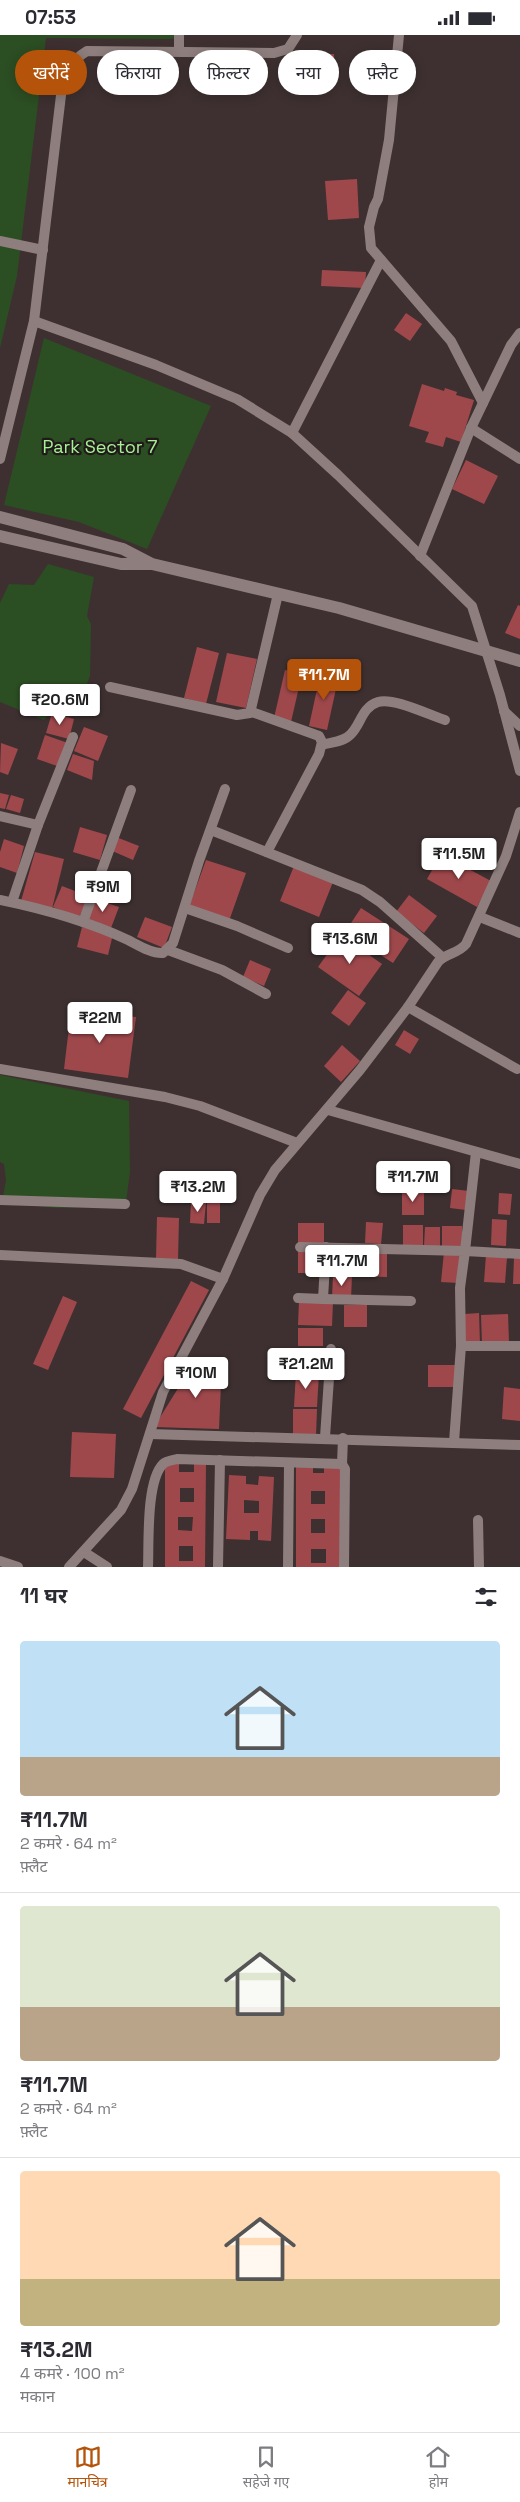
<!DOCTYPE html>
<html lang="hi">
<meta charset="utf-8">
<style>
body{margin:0;font-family:"Space Grotesk","Noto Sans Devanagari",sans-serif;background:#f7f7f7;color:#2b2b33;height:100vh;display:flex;flex-direction:column;font-size:19px;white-space:nowrap}
*{box-sizing:border-box;margin:0}
p{font-size:16px;color:#7c7c81}
.icon{flex:none;width:28px;height:28px;fill:none;stroke:currentColor;stroke-width:2;stroke-linecap:round;stroke-linejoin:round}
.map{position:relative;height:1532px;overflow:hidden}
.panel{display:flex;flex-direction:column;background:#fff;flex:1}
.panel>*{flex:none}
.top-card{position:absolute;left:15px;top:15px;width:490px;height:45px;display:flex;gap:10px}
.price{position:absolute;translate:-50% -42px;padding:0 11px;border-radius:5px;background:#fff;color:#222;font-size:16px;line-height:32px;filter:drop-shadow(0 1px 2px #0008)}
.price::after{content:'';position:absolute;left:50%;top:30px;width:15px;height:11px;margin-left:-8px;background:inherit;clip-path:polygon(0 0,100% 0,50% 100%)}
.price.selected{background:#b45309;color:#fff}
ul{padding:0;list-style:none}
li{display:grid;align-content:center;gap:10px;height:265px;padding:0 20px}
li+li{border-top:1px solid #e1e1e2}
li span{display:grid;place-items:center;height:155px;border-radius:5px;color:#555}
li>.icon{margin-inline-start:auto}
span .icon{width:90px;height:90px;fill:#fffc;stroke-width:1}
li b{font-size:21px}
h2{display:flex;justify-content:space-between;align-items:center;height:60px;padding:0 20px;font-size:21px}
.chip{padding:0 18px;border-radius:22px;background:#fff;box-shadow:0 2px 12px #0003;font-size:18px;line-height:45px}
.chip.selected{background:#b45309;color:#fff}
.status{display:flex;justify-content:space-between;align-items:center;height:35px;padding:0 25px;background:#fff;direction:ltr}
.status svg{height:14px;fill:currentColor}
.menu{display:flex;justify-content:space-around;align-items:center;height:70px;border-top:1px solid #e1e1e2;background:#fff;font-size:14px;color:#7c7c81}
.menu a{display:grid;justify-items:center;gap:2px}
.menu .selected{color:#b45309}
.map>svg:first-child{display:block}
</style>
<div class="status"><b>07:53</b><svg viewBox="0 0 49 12"><path d="M0 12V9h3v3zM5 12V6h3v6zM10 12V3h3v9zM15 12V0h3v12zM26 1h20v11H26zM47 4h2v5h-2z"/></svg></div>
<div class="map">
<svg width="520" height="1532" viewBox="0 0 520 1532">
<rect width="100%" height="100%" fill="#3e3030"/>
<g fill="#2c4e23">
<path d="M0 0H187L170 4 46 3 17 241 0 313Z"/>
<path d="M44 303 211 371 147 514 79 487 4 470Z"/>
<path d="M48 529 94 542 87 581 91 589 90 641 76 675H52L44 685 0 667V568L9 549 34 550Z"/>
<path d="M0 1040 129 1066 130 1137 126 1167 123 1171 57 1173 2 1167 6 1145 4 1129 0 1127Z"/>
</g>
<g fill="#9f484c" fill-rule="evenodd">
<path d="M311 19H334L335 38H311Z"/>
<path d="M357 144 359 183 328 185 325 146Z"/>
<path d="M322 235 366 237 365 253 321 251Z"/>
<path d="M406 278 422 289 410 306 394 295Z"/>
<path d="M422 349 444 356 445 353 457 357 456 360 474 365 461 407 446 402 443 412 425 407 429 397 409 391Z"/>
<path d="M466 425 498 441 484 469 452 454Z"/>
<path d="M518 570 520 571V604L505 598Z"/>
<path d="M197 612 219 618 206 669 184 663Z"/>
<path d="M227 618 257 624 246 673 216 667Z"/>
<path d="M285 635 302 639 291 687 274 683Z"/>
<path d="M321 636 339 640 327 695 309 691Z"/>
<path d="M52 678 74 684 69 704 46 698Z"/>
<path d="M84 692 108 701 98 726 74 716Z"/>
<path d="M45 700 68 708 60 732 37 724Z"/>
<path d="M1 708 18 714 8 740 0 737Z"/>
<path d="M73 719 94 726 92 745 67 735Z"/>
<path d="M0 758 9 760 5 774 0 773Z"/>
<path d="M11 760 24 764 20 778 6 774Z"/>
<path d="M80 792 107 800 100 825 73 817Z"/>
<path d="M116 802 139 811 133 825 110 815Z"/>
<path d="M4 804 24 811 17 838 0 832V817Z"/>
<path d="M35 817 64 824 52 874 21 866Z"/>
<path d="M441 819 491 846 477 872 427 844Z"/>
<path d="M206 825 246 838 229 886 189 872Z"/>
<path d="M294 831 333 847 319 882 280 866Z"/>
<path d="M62 851 88 861 79 883 53 872Z"/>
<path d="M409 860 437 881 424 898 396 877Z"/>
<path d="M95 864 119 872 111 893 88 884Z"/>
<path d="M361 873 409 904 393 928 345 897Z"/>
<path d="M145 882 172 892 164 913 137 902Z"/>
<path d="M82 892 113 899 108 920 77 912Z"/>
<path d="M341 900 382 929 359 961 318 932Z"/>
<path d="M250 925 271 934 264 951 243 942Z"/>
<path d="M348 955 366 968 349 991 331 978Z"/>
<path d="M74 977 136 982 128 1043 64 1034 70 984Z"/>
<path d="M404 995 419 1004 410 1019 395 1010Z"/>
<path d="M342 1010 360 1026 341 1047 324 1031Z"/>
<path d="M452 1154 469 1156 466 1175 450 1173Z"/>
<path d="M402 1156 424 1157V1180H402Z"/>
<path d="M499 1158 512 1159 510 1180 498 1179Z"/>
<path d="M191 1167H206L204 1189 190 1188Z"/>
<rect x="207" y="1167" width="13" height="21"/>
<path d="M157 1182 179 1183 178 1225 156 1224Z"/>
<path d="M492 1184 507 1185 506 1211 491 1210Z"/>
<path d="M366 1187 383 1188 381 1209 365 1208Z"/>
<rect x="298" y="1188" width="26" height="22"/>
<rect x="403" y="1190" width="20" height="21"/>
<path d="M442 1191H462V1213L442 1212Z"/>
<path d="M425 1192H440V1212L424 1211Z"/>
<rect x="298" y="1215" width="22" height="23"/>
<path d="M328 1216 354 1217 353 1239 328 1238Z"/>
<path d="M356 1216 387 1217V1242L355 1241Z"/>
<path d="M444 1217 462 1218 459 1248 441 1247Z"/>
<path d="M486 1220 507 1222 505 1248 484 1247Z"/>
<path d="M514 1223 520 1224V1249H513Z"/>
<path d="M333 1240H352L351 1264 332 1263Z"/>
<path d="M191 1246 209 1255 141 1383 123 1374Z"/>
<path d="M63 1261 77 1267 48 1335 33 1329Z"/>
<path d="M299 1266 333 1267 332 1291 298 1290Z"/>
<rect x="344" y="1270" width="23" height="22"/>
<path d="M479 1278 480 1309H465V1279Z"/>
<path d="M508 1279 509 1308 482 1309 481 1280Z"/>
<rect x="298" y="1293" width="25" height="18"/>
<rect x="298" y="1313" width="22" height="23"/>
<path d="M195 1326H222L219 1394 154 1392Z"/>
<rect x="428" y="1330" width="28" height="22"/>
<path d="M296 1337 319 1338 317 1372H294Z"/>
<path d="M504 1352 520 1354V1386L502 1384Z"/>
<path d="M293 1374H317L316 1401 293 1400Z"/>
<path d="M72 1397 116 1399 114 1443 70 1442Z"/>
<path d="M165 1428H179V1437H194V1428H206L205 1532H165ZM180 1453H194V1467H180ZM178 1482H193L192 1496 178 1495ZM179 1511H193V1526H179Z"/>
<path d="M296 1430 313 1431V1438H324V1431H342L341 1532H296ZM311 1456H325V1469H311ZM311 1484H325V1498H311ZM311 1514H326V1528H311Z"/>
<path d="M229 1440 246 1441V1449L258 1450 259 1441 274 1442 271 1506 258 1505V1496H250V1505L226 1504ZM244 1465 259 1466V1478H244Z"/>
</g>
<g fill="none" stroke-linecap="round" stroke-linejoin="round">
<g stroke="#8e7e7e" stroke-width="10">
<path d="M179 0V16"/>
<path d="M399 0 389 105 378 164 374 172 369 192 371 213 451 306 483 368"/>
<path d="M0 206 43 215"/>
<path d="M34 286 156 330 237 364 292 398 338 440 472 571 500 660 520 736"/>
<path d="M471 393 520 424"/>
<path d="M292 398 381 225"/>
<path d="M0 424 34 286 62 52C67 35 71 26 87 16L274 18 288 14 297 0"/>
<path d="M420 521 471 393 511 310 520 298"/>
<path d="M110 652 237 680 250 678 278 559"/>
<path d="M504 676 520 691"/>
<path d="M252 677 319 701 322 707 319 719 267 817"/>
<path d="M322 710C331 707 344 707 351 699 361 689 362 672 378 667 393 662 429 680 445 685"/>
<path d="M0 781 38 790"/>
<path d="M211 795 362 855 380 867 442 922"/>
<path d="M0 865C44 874 87 886 128 905 138 910 152 919 163 918L173 908 199 826 225 754"/>
<path d="M12 867 38 790 73 702"/>
<path d="M185 873 237 891 288 913"/>
<path d="M480 882 520 898"/>
<path d="M83 887 131 755"/>
<path d="M168 915 222 935 266 959"/>
<path d="M408 972 517 1034"/>
<path d="M0 1034 165 1062 200 1071 297 1108"/>
<path d="M328 1075 520 1129"/>
<path d="M476 1117 465 1216 520 1219"/>
<path d="M0 1165 125 1169"/>
<path d="M300 1212 465 1216 460 1253 461 1311 454 1407"/>
<path d="M0 1220 181 1229 223 1244"/>
<path d="M298 1263 323 1264 326 1212"/>
<path d="M323 1264 411 1266"/>
<path d="M461 1311H520"/>
<path d="M150 1399 520 1410"/>
<path d="M325 1402 331 1314"/>
<path d="M342 1429 343 1403"/>
<path d="M478 1485 479 1532"/>
<path d="M84 1517 107 1532"/>
<path d="M0 1526 18 1532"/>
<path d="M69 1532 121 1475 132 1454 163 1357 223 1244 260 1160 275 1135 360 1035 408 972 438 927C446 918 458 919 466 909L506 821 520 777"/>
<path d="M148 1532C149 1508 146 1446 163 1429 166 1426 173 1425 177 1424L342 1429 345 1434 344 1532"/>
<path d="M218 1532 220 1425"/>
<path d="M288 1532 289 1429"/>
</g>
<g stroke="#8e7e7e" stroke-width="12">
<path d="M0 482 123 514 150 528"/>
<path d="M0 501 121 529H152L339 573 520 626"/>
</g>
</g>
<g text-anchor="middle" dominant-baseline="central" stroke-width="4.5" stroke-linejoin="round" paint-order="stroke">
<g font-size="18" fill="#a5f192" stroke="#201a1a">
<text x="100" y="411">Park Sector 7</text>
</g>
</g>
</svg>
<b class="price selected" style="left:324px;top:666px">₹11.7M</b>
<b class="price" style="left:60px;top:691px">₹20.6M</b>
<b class="price" style="left:459px;top:845px">₹11.5M</b>
<b class="price" style="left:103px;top:878px">₹9M</b>
<b class="price" style="left:350px;top:930px">₹13.6M</b>
<b class="price" style="left:100px;top:1009px">₹22M</b>
<b class="price" style="left:413px;top:1168px">₹11.7M</b>
<b class="price" style="left:198px;top:1178px">₹13.2M</b>
<b class="price" style="left:342px;top:1252px">₹11.7M</b>
<b class="price" style="left:306px;top:1355px">₹21.2M</b>
<b class="price" style="left:196px;top:1364px">₹10M</b>
<div class="top-card">
<a class="chip selected">खरीदें</a>
<a class="chip">किराया</a>
<a class="chip">फ़िल्टर</a>
<a class="chip">नया</a>
<a class="chip">फ़्लैट</a>
</div>
</div>
<section class="panel">
<h2>11 घर<svg class="icon" aria-label="filters" viewBox="0 0 24 24"><path d="M4 7h16M4 17h16"/><circle cx="9" cy="7" r="2"/><circle cx="15" cy="17" r="2"/></svg></h2>
<ul>
<li><span style="background:linear-gradient(#bfe0f5 75%,#b9a48a 0)"><svg class="icon" aria-label="home" viewBox="0 0 24 24"><path d="M3 11l9-7 9 7M6 9v11h12V9"/></svg></span><div><b>₹11.7M</b><p>2 कमरे · 64 m²</p><p>फ़्लैट</p></div></li>
<li><span style="background:linear-gradient(#dfe7d0 65%,#b9a48a 0)"><svg class="icon" aria-label="home" viewBox="0 0 24 24"><path d="M3 11l9-7 9 7M6 9v11h12V9"/></svg></span><div><b>₹11.7M</b><p>2 कमरे · 64 m²</p><p>फ़्लैट</p></div></li>
<li><span style="background:linear-gradient(#ffd9b3 70%,#c2b280 0)"><svg class="icon" aria-label="home" viewBox="0 0 24 24"><path d="M3 11l9-7 9 7M6 9v11h12V9"/></svg></span><div><b>₹13.2M</b><p>4 कमरे · 100 m²</p><p>मकान</p></div></li>
</ul>
</section>
<nav class="menu">
<a class="selected"><svg class="icon" aria-label="map" viewBox="0 0 24 24"><path d="M3 6l6-2 6 2 6-2v14l-6 2-6-2-6 2zM9 4v14M15 6v14"/></svg>मानचित्र</a>
<a><svg class="icon" aria-label="saved" viewBox="0 0 24 24"><path d="M7 4h10v16l-5-4-5 4z"/></svg>सहेजे गए</a>
<a><svg class="icon" aria-label="home" viewBox="0 0 24 24"><path d="M3 11l9-7 9 7M6 9v11h12V9"/></svg>होम</a>
</nav>
